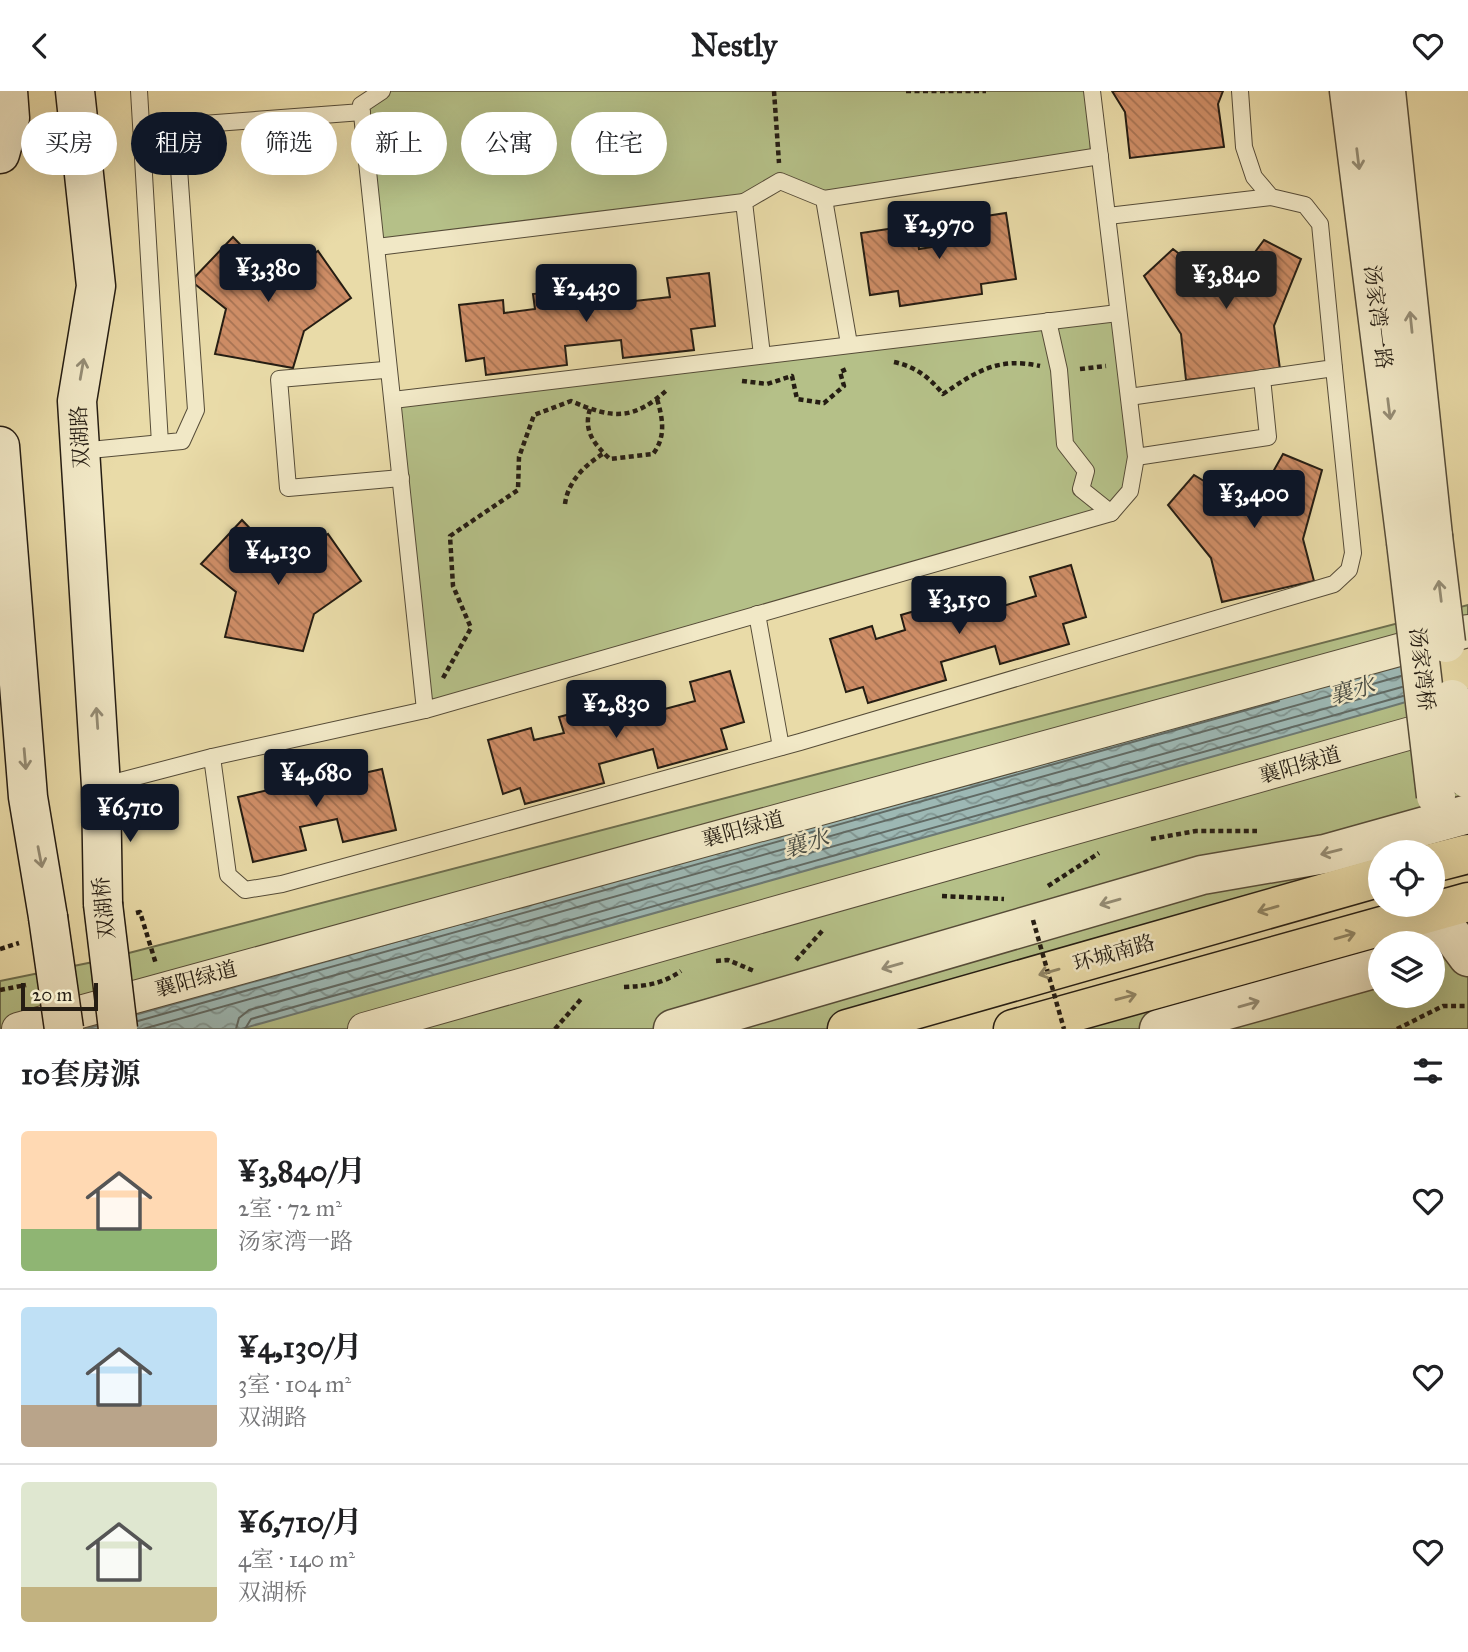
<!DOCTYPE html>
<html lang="zh">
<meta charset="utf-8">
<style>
body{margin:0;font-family:"IM FELL Great Primer","Noto Serif SC",serif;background:#f2f2f2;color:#202124;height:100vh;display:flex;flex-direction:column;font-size:26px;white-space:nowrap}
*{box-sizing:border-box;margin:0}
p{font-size:23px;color:#757577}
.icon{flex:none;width:38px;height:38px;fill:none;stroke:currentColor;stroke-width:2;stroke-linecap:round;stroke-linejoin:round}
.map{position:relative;height:938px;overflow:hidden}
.drawer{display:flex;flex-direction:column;background:#fff;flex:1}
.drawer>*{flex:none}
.guide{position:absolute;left:21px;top:21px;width:700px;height:63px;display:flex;gap:14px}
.tools{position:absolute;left:1368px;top:749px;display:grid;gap:14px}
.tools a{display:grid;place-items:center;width:77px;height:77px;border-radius:50%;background:#fff;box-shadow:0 7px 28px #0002;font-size:35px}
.scale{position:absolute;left:21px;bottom:18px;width:77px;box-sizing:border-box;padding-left:7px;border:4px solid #251d13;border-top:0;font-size:19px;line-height:24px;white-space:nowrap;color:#251d13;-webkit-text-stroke:5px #f1e8c6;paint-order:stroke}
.price{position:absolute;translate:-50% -60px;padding:0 16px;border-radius:7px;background:#111827;color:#fff;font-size:23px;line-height:46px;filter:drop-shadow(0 2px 4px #0008)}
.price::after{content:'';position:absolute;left:50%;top:42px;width:21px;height:16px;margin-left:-10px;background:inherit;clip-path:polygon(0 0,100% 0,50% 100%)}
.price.current{background:#222;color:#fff}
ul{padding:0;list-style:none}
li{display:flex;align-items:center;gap:21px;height:175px;padding:0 21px}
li+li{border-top:2px solid #e0e0e0}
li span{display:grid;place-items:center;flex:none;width:196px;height:140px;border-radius:7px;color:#555}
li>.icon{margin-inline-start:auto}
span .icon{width:84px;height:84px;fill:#fffc;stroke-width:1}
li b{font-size:30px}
h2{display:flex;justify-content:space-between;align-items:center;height:84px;padding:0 21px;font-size:30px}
.tag{padding:0 24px;border-radius:32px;background:#fff;box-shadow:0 7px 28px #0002;font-size:24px;line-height:63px}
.tag.current{background:#111827;color:#fff}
header{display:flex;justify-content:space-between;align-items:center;height:91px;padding:0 21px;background:#fff;font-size:32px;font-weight:700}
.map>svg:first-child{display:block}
</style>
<header><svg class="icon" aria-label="back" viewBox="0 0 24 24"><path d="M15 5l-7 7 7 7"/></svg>Nestly<svg class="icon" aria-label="heart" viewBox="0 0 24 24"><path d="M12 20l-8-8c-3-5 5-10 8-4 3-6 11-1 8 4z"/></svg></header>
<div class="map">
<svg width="1468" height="938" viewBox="0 0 1468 938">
<defs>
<pattern id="water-waves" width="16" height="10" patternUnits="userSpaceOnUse" patternTransform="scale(1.75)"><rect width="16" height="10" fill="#9db8b4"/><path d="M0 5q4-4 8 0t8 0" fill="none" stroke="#809591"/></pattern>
<pattern id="building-back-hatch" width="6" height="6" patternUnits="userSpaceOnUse" patternTransform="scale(1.75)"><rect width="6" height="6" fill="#ce8d66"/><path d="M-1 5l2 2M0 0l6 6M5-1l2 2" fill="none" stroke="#a77353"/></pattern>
</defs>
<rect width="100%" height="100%" fill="#e9dba8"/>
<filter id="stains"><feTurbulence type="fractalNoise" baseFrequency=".00286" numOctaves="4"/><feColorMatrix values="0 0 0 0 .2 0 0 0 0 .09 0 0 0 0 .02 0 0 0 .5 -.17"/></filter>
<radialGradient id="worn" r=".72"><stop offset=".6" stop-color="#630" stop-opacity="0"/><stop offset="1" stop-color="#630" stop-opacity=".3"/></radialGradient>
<g fill="#b5c088" stroke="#6d6e4e" stroke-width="2" fill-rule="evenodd">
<path d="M382 0H1089L1091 67 824 108 780 90 744 111 377 156 361 14Z"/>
<path d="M1118 222 1136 366 1130 400 1106 418 425 619 393 309Z"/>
<path d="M1468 514V763L1381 761V786L847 938H0V890L98 870Z"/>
<path d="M1468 811V938H1015ZM1381 852H1433V905H1381Z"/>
</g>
<path fill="url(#water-waves)" stroke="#6d7a74" stroke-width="2" d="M1468 550V593L1375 620 241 938H85Z"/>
<path fill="#e9dba8" d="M1468 546V597L1405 615 1399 565Z"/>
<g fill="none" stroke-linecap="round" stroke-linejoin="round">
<g stroke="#616a64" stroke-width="2">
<path d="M138 930 1279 610"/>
<path d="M143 938 1401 585"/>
<path d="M236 938 239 927 249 919 1402 596"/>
<path d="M245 938 251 928 1403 605"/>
</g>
</g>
<g fill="url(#building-back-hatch)" stroke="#251d13" stroke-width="2">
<path d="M1112 0H1223L1218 13 1224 56 1130 67 1125 21Z"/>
<path d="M1006 122 1016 188 981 193 982 203 900 215 898 200 870 204 861 142 915 134 919 158 956 152 953 130Z"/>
<path d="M233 146 275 190 318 160 351 207 304 240 293 277 215 263 226 218 191 190Z"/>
<path d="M1264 149 1301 168 1274 235 1280 278 1186 289 1181 243 1144 185 1173 158 1215 191 1235 188Z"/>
<path d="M709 182 715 235 691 238 694 259 623 267 621 249 565 255 567 274 486 284 484 267 466 270 459 214 503 209 504 222 535 218 533 203 632 191 635 210 670 206 667 187Z"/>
<path d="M1283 363 1322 379 1303 448 1314 490 1222 511 1211 467 1168 414 1194 384 1240 412 1259 406Z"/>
<path d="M242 429 284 473 328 443 361 490 314 523 303 560 225 546 236 501 201 473Z"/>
<path d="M1071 474 1086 526 1063 533 1069 553 1000 573 995 555 941 571 946 589 868 612 863 596 846 601 830 548 872 535 876 548 905 539 901 524 997 496 1003 515 1036 505 1030 486Z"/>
<path d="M730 580 744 631 721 638 727 658 658 677 653 658 599 673 604 692 525 713 520 697 503 703 488 649 531 637 534 649 564 642 559 626 656 600 661 619 695 610 690 591Z"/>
<path d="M352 670 355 684 382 678 396 739 343 751 337 728 300 736 306 759 253 771 238 706 273 698 271 688Z"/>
</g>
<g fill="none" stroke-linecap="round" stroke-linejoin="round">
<g stroke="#564c38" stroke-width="18">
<g id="service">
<path d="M139 0 160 352"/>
<path d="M382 0 361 14 425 619 1111 422 1130 400 1136 366 1092 0"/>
<path d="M824 108 1100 65"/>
<path d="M1108 125 1271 106"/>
<path d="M377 156 744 111"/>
<path d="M1048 230 1059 279 1065 353 1086 380 1081 398 1111 422"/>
<path d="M762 264 744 111 780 90 824 108 849 253"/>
<path d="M384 279 279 288 288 397 401 387"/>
<path d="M1129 306 1334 277 1320 133 1305 114 1271 106 1254 86 1244 56 1240 0"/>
<path d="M393 309 1118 222"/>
<path d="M80 360 182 350 196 319 176 35 362 21"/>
<path d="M1136 366 1268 346 1262 287"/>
<path d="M757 523 781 656"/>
<path d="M212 666 425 619"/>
<path d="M101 695 212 666 228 784 245 799 282 793 800 651 1334 493 1349 479 1353 462 1334 277"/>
</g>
</g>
<g stroke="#564c38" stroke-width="34">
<g id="minor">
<path d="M18 938 1468 540"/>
<path d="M364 938 1450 631"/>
</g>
</g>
<g stroke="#564c38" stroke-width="41">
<g id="tertiary">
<path d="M1349 0 1406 451"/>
<path d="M1386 0 1433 445"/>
<path d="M1415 826 1445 835 1468 866"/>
<path d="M673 938 1202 784 1325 763 1468 723"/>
<path d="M1159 938 1381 876"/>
</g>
</g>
<g stroke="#251d13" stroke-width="41">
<g id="secondary">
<path d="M75 0 96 195 77 310 101 695 103 813"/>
<path d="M0 63 10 27 8 0"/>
<path d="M0 355 28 706 48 826"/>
</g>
</g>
<g stroke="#251d13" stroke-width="41">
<g id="trunk">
<path d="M1433 772 1468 763"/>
<path d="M847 938 1381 786"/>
<path d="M1013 938 1468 811"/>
</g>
</g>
<g stroke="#251d13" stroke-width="4.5" stroke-dasharray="5 3.5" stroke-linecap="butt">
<path d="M774 0 779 72"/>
<path d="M906 0H986"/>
<path d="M894 271C916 276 929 286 943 303 977 280 998 266 1040 275"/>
<path d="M1080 278 1106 275"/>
<path d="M742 290 767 293 792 285 797 308 824 312 844 295 840 281 849 277"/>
<path d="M590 318C583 340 594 353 610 368L653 363C666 346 663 328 657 308"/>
<path d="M565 413C568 390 585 374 604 362"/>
<path d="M443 587 471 537 453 495 450 445 518 399 519 366 534 324 571 310C613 328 633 330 668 298"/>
<path d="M1151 748 1196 740H1257"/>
<path d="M1048 795 1099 762"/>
<path d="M942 805 1004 808"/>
<path d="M136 822 140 821 156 873"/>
<path d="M0 858 19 852"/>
<path d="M796 869 823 839"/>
<path d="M716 870 728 869 754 880"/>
<path d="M624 896C647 895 662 893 681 880"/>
<path d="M0 899 26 894"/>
<path d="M555 938 582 907"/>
<path d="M1397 938 1443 915H1468"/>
</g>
<use href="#service" stroke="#f1e8c6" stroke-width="16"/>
<use href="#minor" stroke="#f1e8c6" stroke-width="32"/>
<use href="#tertiary" stroke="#f1e8c6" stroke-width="38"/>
<use href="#secondary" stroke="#f1e8c6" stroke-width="38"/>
<use href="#trunk" stroke="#e9dba8" stroke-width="38"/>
<g stroke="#564c38" stroke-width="41" stroke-linecap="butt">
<g id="tertiary-bridge">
<path d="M1433 445 1446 552"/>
<path d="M1406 451 1436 705"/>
<path d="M1452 608 1457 648 1468 688"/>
</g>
</g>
<g stroke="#251d13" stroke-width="41" stroke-linecap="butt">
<g id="secondary-bridge">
<path d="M103 813 118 938"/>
<path d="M48 826 64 938"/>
</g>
</g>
<path stroke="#251d13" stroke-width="4.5" stroke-dasharray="5 3.5" stroke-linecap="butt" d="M1033 829 1064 938"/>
<use href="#tertiary-bridge" stroke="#f1e8c6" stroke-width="38"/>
<use href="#secondary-bridge" stroke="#f1e8c6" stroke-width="38"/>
</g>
<defs><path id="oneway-shaft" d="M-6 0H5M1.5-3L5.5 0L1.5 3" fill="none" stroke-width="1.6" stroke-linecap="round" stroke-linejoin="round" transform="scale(1.75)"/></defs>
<g stroke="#958d75">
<use href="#oneway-shaft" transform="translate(1358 68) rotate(83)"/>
<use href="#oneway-shaft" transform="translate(1411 231) rotate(-96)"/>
<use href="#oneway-shaft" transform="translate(82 278) rotate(-80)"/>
<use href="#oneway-shaft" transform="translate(1389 318) rotate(83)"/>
<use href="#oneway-shaft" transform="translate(1440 500) rotate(-97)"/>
<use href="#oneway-shaft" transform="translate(97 627) rotate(-94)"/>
<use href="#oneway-shaft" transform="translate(25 668) rotate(85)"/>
<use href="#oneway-shaft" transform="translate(1331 761) rotate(166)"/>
<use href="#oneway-shaft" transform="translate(40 766) rotate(79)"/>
<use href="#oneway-shaft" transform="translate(1110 811) rotate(164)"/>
<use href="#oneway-shaft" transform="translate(892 875) rotate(164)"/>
<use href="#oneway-shaft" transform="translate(1249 913) rotate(-16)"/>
</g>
<g stroke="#918665">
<use href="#oneway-shaft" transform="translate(1268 818) rotate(164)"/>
<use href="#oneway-shaft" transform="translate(1345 845) rotate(-16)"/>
<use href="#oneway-shaft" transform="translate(1049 881) rotate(164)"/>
<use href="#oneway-shaft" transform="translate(1126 906) rotate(-15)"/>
</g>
<g text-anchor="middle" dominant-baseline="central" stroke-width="5" stroke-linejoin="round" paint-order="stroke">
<g font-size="21" fill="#251d13" stroke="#f1e8c6">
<text transform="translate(1378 226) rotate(83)">汤家湾一路</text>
<text transform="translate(80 346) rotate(-93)">双湖路</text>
<text transform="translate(1422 578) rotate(83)">汤家湾桥</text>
<text transform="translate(1300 674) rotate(-16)">襄阳绿道</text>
<text transform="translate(743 738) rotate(-15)">襄阳绿道</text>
<text transform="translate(104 817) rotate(-96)">双湖桥</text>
<text transform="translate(1114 862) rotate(-16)">环城南路</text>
<text transform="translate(196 888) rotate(-15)">襄阳绿道</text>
</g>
<g font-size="23" font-style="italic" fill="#494c43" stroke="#f1e8c6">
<text transform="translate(1352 599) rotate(-16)">襄水</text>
<text transform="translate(806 752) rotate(-16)">襄水</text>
</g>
</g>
<rect width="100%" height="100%" filter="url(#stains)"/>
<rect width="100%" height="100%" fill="url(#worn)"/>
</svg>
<div class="tools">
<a><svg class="icon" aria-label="locate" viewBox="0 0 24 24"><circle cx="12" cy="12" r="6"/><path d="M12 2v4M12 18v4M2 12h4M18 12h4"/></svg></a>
<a><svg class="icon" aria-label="layers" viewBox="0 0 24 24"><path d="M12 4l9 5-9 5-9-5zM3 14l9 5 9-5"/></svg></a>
</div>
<div class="scale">20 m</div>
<b class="price" style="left:939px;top:170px">¥2,970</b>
<b class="price" style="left:268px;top:213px">¥3,380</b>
<b class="price current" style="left:1226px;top:220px">¥3,840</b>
<b class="price" style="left:586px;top:233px">¥2,430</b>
<b class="price" style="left:1254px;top:439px">¥3,400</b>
<b class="price" style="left:278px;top:496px">¥4,130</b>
<b class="price" style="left:959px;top:545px">¥3,150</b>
<b class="price" style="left:616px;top:649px">¥2,830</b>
<b class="price" style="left:316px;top:718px">¥4,680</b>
<b class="price" style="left:130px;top:753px">¥6,710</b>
<div class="guide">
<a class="tag">买房</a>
<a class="tag current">租房</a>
<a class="tag">筛选</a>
<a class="tag">新上</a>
<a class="tag">公寓</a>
<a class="tag">住宅</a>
</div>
</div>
<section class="drawer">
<h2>10套房源<svg class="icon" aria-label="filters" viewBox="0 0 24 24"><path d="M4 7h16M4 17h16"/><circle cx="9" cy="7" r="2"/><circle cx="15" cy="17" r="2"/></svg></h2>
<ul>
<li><span style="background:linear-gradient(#ffd9b3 70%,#8fb573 0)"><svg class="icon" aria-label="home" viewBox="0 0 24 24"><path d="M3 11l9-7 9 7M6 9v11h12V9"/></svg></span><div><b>¥3,840/月</b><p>2室 · 72 m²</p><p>汤家湾一路</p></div><svg class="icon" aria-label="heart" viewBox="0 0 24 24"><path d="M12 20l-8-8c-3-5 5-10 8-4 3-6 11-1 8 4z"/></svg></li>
<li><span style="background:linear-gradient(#bfe0f5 70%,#b9a48a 0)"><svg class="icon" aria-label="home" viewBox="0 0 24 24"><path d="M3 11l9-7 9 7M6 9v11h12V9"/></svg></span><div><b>¥4,130/月</b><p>3室 · 104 m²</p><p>双湖路</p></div><svg class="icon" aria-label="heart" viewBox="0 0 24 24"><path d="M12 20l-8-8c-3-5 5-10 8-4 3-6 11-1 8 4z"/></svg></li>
<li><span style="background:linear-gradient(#dfe7d0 75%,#c2b280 0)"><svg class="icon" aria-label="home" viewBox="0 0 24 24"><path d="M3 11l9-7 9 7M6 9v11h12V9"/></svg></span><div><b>¥6,710/月</b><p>4室 · 140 m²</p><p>双湖桥</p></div><svg class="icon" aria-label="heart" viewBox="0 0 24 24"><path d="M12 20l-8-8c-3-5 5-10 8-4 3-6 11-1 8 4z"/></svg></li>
</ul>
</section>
